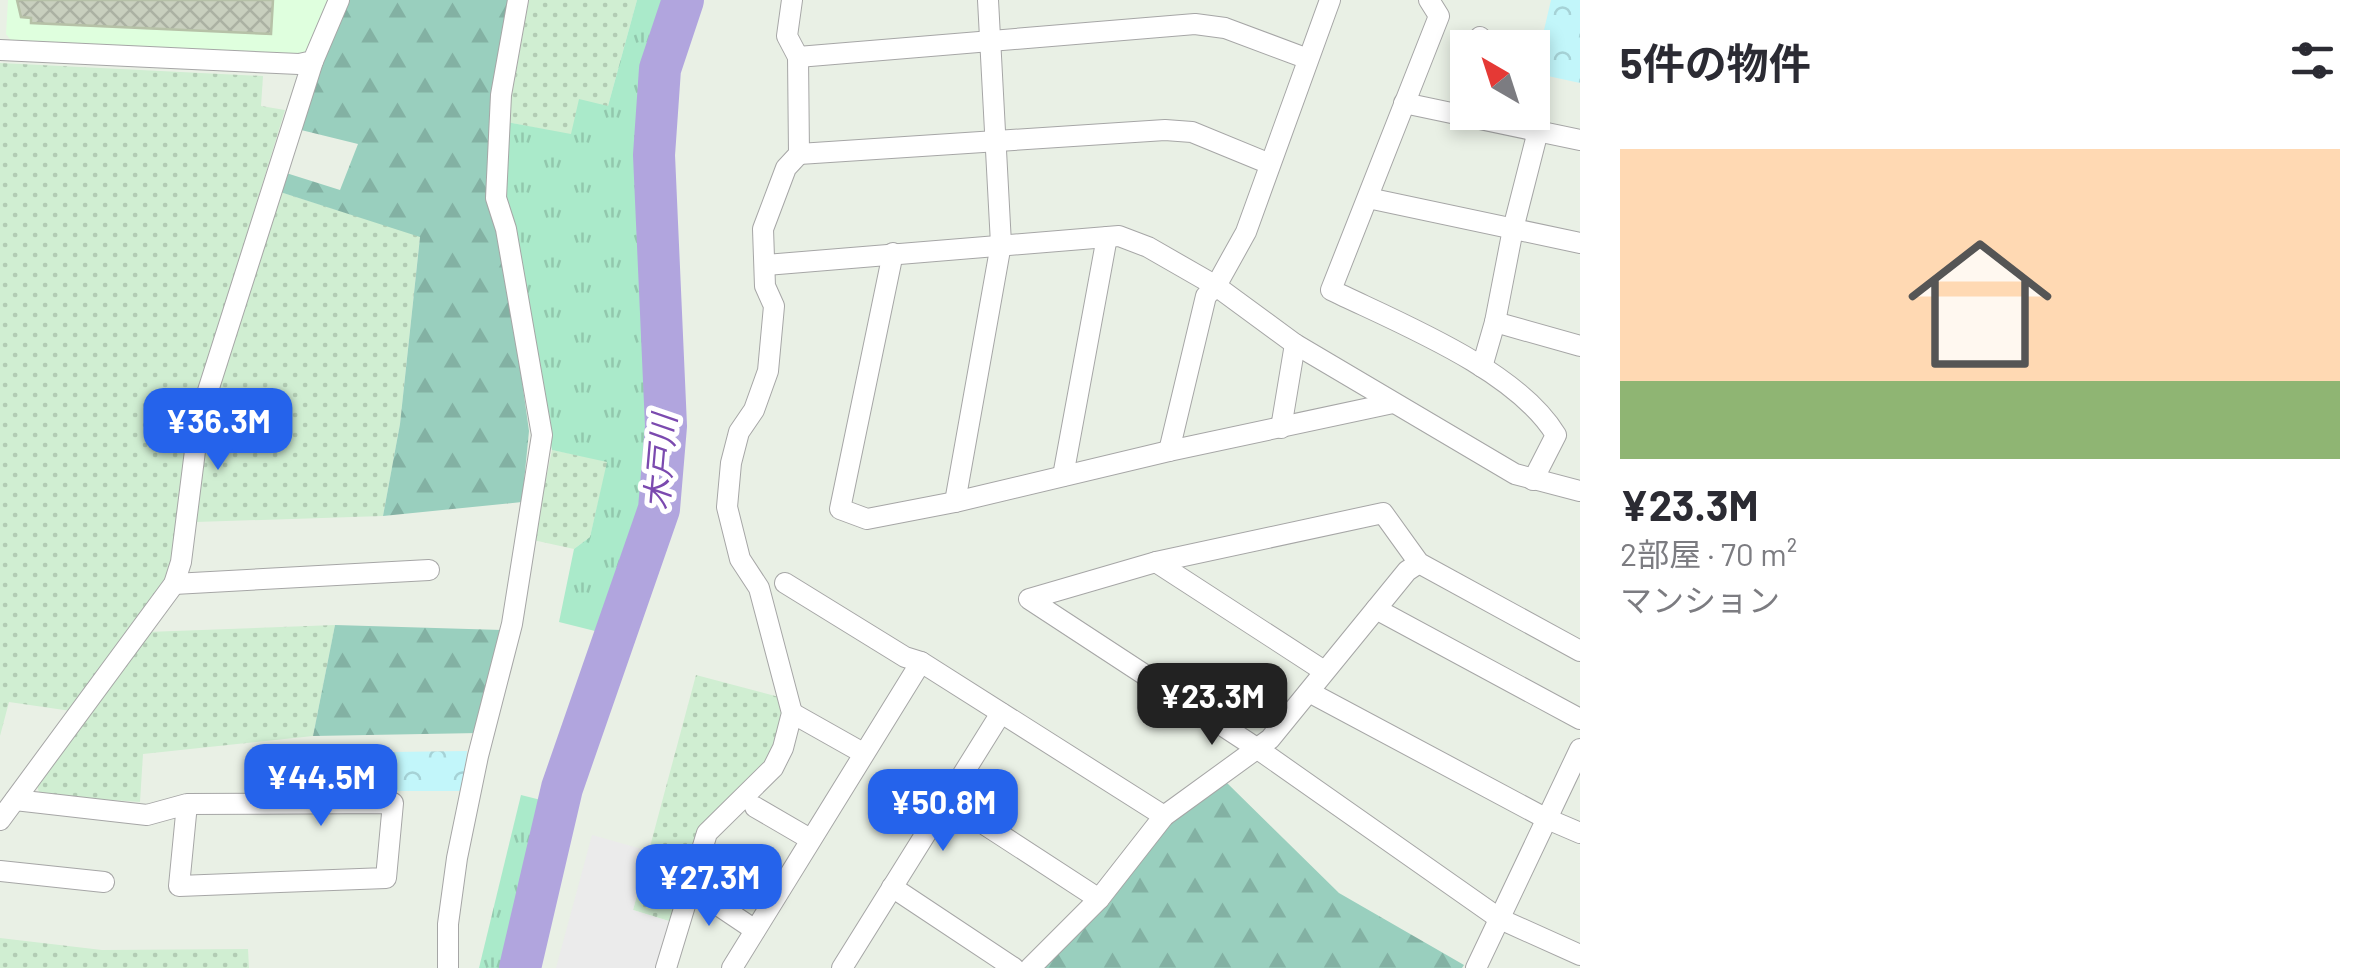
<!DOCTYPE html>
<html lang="ja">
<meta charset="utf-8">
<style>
body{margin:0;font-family:Barlow,"Noto Sans JP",sans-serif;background:#f2f2f3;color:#2b2b33;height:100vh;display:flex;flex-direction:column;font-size:38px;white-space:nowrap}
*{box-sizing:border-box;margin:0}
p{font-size:32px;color:#7c7c81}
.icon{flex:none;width:55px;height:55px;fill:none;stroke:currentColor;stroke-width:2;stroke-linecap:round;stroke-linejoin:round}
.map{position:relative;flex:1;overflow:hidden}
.panel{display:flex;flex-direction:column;background:#fff;width:800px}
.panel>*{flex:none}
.needle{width:65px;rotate:321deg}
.fabs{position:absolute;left:1450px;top:30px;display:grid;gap:20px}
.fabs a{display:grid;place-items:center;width:100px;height:100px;border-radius:0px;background:#fff;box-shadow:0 5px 15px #0003;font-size:50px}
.price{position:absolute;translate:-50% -85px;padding:0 22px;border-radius:20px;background:#2563eb;color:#fff;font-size:32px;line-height:65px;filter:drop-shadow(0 2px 5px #0008)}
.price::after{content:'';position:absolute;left:50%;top:60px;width:30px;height:22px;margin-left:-15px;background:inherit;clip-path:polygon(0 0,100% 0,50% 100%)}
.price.current{background:#222;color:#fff}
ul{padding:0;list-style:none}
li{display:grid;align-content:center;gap:20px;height:530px;padding:0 40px}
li+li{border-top:2px solid #e1e1e2}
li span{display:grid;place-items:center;height:310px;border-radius:0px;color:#555}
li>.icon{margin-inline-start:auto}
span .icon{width:180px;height:180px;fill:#fffc;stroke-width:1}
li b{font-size:42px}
h2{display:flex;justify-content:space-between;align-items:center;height:120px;padding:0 40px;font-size:42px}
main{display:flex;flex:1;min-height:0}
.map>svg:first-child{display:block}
</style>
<main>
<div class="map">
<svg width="1580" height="968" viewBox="0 0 1580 968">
<defs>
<pattern id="farmland-dots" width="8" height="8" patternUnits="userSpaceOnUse" patternTransform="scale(2.5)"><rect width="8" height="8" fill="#d0eed2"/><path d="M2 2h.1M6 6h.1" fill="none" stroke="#b2ccb4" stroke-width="1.8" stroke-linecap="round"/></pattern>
<pattern id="grass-tufts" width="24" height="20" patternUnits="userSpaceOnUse" patternTransform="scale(2.5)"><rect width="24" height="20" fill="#aaeaca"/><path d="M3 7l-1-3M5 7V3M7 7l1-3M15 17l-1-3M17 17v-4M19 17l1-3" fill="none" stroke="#92c8ad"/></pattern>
<pattern id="forest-firs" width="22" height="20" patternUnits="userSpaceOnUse" patternTransform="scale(2.5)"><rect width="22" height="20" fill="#99cfbe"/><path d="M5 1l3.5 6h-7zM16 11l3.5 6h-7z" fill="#83b1a3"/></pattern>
<pattern id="park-crowns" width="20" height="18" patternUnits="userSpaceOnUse" patternTransform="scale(2.5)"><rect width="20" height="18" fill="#c2f6fa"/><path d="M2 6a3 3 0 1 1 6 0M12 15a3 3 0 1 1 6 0" fill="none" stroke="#a6d2d6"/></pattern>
<pattern id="building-cross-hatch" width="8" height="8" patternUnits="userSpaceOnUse" patternTransform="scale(2.5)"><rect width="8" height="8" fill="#c8cfbe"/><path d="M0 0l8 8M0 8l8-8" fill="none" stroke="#abb1a3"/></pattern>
</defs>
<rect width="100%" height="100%" fill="#e9f0e5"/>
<path fill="#dfffde" d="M8 0H331L311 51 294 54 13 43 6 34Z"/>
<g fill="url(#farmland-dots)">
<path d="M529 0H637L608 106 571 135 507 122Z"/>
<path d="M0 63 263 76 261 106 285 110 196 401 153 394 150 434 189 436 176 560 166 579 71 711 9 702 0 736Z"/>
<path d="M277 191 420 236 400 424 383 516 196 522 208 423Z"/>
<path d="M552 450 608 461 590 537 574 549 533 540Z"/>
<path d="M335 625 313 736 143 754 140 802 40 795 36 783 147 632Z"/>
<path d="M696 675 779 697 784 718 765 765 703 825 672 922 633 910Z"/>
<path d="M0 938 102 950 248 949 249 968H0Z"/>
</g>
<g fill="url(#grass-tufts)">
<path d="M637 0H671L648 62 646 256 652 408 644 511 599 632 559 622 574 549 590 537 607 462 552 450 502 196 507 122 571 134 579 99 608 106Z"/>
<path d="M521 795 553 803 511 968H479Z"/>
</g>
<g fill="url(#forest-firs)">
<path d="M347 0H511L501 231 529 431 522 502 383 516 400 424 420 237 277 191 283 172 340 190 358 144 297 129Z"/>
<path d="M335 625 502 630 479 733 313 736Z"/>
<path d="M1226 782 1339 893 1464 965 1462 968H1043L1108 905 1170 821Z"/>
</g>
<g fill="url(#park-crowns)">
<path d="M1551 0H1580V83L1534 73Z"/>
<path d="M467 751 462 791H393L391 752Z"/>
</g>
<path fill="#ebebeb" d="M592 835 649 851 633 910 672 922 658 968H556Z"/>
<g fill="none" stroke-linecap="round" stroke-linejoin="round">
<path stroke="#b1a5de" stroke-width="42" d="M520 968 562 788 659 509 666 426 654 155 660 69 683 0"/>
</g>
<path fill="url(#building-cross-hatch)" stroke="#b6c1a7" stroke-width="2.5" d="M17 0H273L271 34 31 23V18L21 17Z"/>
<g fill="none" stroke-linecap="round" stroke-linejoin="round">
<g stroke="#a6a6a6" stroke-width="22">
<g id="street">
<path d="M1429 0 1439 16 1331 290C1399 323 1516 369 1556 435L1533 480"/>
<path d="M1477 48 1480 37"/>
<path d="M0 50 299 64 313 61 339 0"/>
<path d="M798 57 1195 24 1225 28 1308 59"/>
<path d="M1404 103 1580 140"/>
<path d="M1461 115 1468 89"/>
<path d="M799 154 1165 130 1192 132 1270 164"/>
<path d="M1368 198 1580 243"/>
<path d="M893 253 840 509 867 519 955 502 1169 451 1393 403"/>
<path d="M766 265 1119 236 1148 247 1216 286 1295 344 1515 474 1580 491"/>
<path d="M1495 322 1580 346"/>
<path d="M1482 367 1495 322 1513 229 1538 131"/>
<path d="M1281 428 1295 344"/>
<path d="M1169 451 1206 296 1216 286 1246 232 1330 0"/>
<path d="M1063 476 1107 237"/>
<path d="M955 502 1001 244 988 0"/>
<path d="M1156 562 1324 671"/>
<path d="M785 583 905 657 921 662 1164 816"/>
<path d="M174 584 429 570"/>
<path d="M1376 609 1580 719"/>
<path d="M1580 651 1419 563 1383 513 1156 562 1029 599 1255 747 1500 919 1580 955"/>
<path d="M1309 692 1545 818 1580 833"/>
<path d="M792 713 863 753"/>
<path d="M15 800 147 815 187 804 393 803 386 878 179 886 187 804"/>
<path d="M947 800 1099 899"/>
<path d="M755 807 810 839"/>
<path d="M0 820 174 584 181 562 199 419 313 61"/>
<path d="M0 871 104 882"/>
<path d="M691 887 755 930"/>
<path d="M892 887 1014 968"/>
<path d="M448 968V924L457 858 478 756 512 624 542 435 506 229 496 198 501 95 518 0"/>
<path d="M666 968 707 833 773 768 783 748 792 713 759 588 740 559 727 507 731 463 739 432 754 410 768 371 774 306 765 286 763 229 786 168 799 154 798 57 787 36 792 0"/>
<path d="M732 968 921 662"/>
<path d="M842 968 1001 713"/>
<path d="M1030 968 1099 899 1164 816 1270 739 1407 571 1419 563"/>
<path d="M1476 968 1580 749"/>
</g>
</g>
<use href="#street" stroke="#fff" stroke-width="20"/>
</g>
<g text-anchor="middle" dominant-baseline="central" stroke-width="10" stroke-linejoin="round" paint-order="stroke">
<g font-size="32" font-style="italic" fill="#7b4aaf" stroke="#fff">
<text transform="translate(659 462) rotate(-85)">木戸川</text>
</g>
</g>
</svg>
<div class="fabs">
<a><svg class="needle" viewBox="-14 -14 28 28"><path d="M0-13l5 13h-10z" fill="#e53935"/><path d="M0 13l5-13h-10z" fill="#7c7c81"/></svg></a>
</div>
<b class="price" style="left:218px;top:473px">¥36.3M</b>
<b class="price current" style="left:1212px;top:748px">¥23.3M</b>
<b class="price" style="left:321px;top:829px">¥44.5M</b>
<b class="price" style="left:943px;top:854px">¥50.8M</b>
<b class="price" style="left:709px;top:929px">¥27.3M</b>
</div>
<section class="panel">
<h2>5件の物件<svg class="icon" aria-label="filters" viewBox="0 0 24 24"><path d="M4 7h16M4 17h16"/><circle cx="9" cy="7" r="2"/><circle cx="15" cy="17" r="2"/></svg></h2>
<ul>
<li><span style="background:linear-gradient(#ffd9b3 75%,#8fb573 0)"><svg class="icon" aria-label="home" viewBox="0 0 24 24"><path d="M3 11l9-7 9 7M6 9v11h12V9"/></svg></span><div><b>¥23.3M</b><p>2部屋 · 70 m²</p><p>マンション</p></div></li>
</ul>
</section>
</main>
